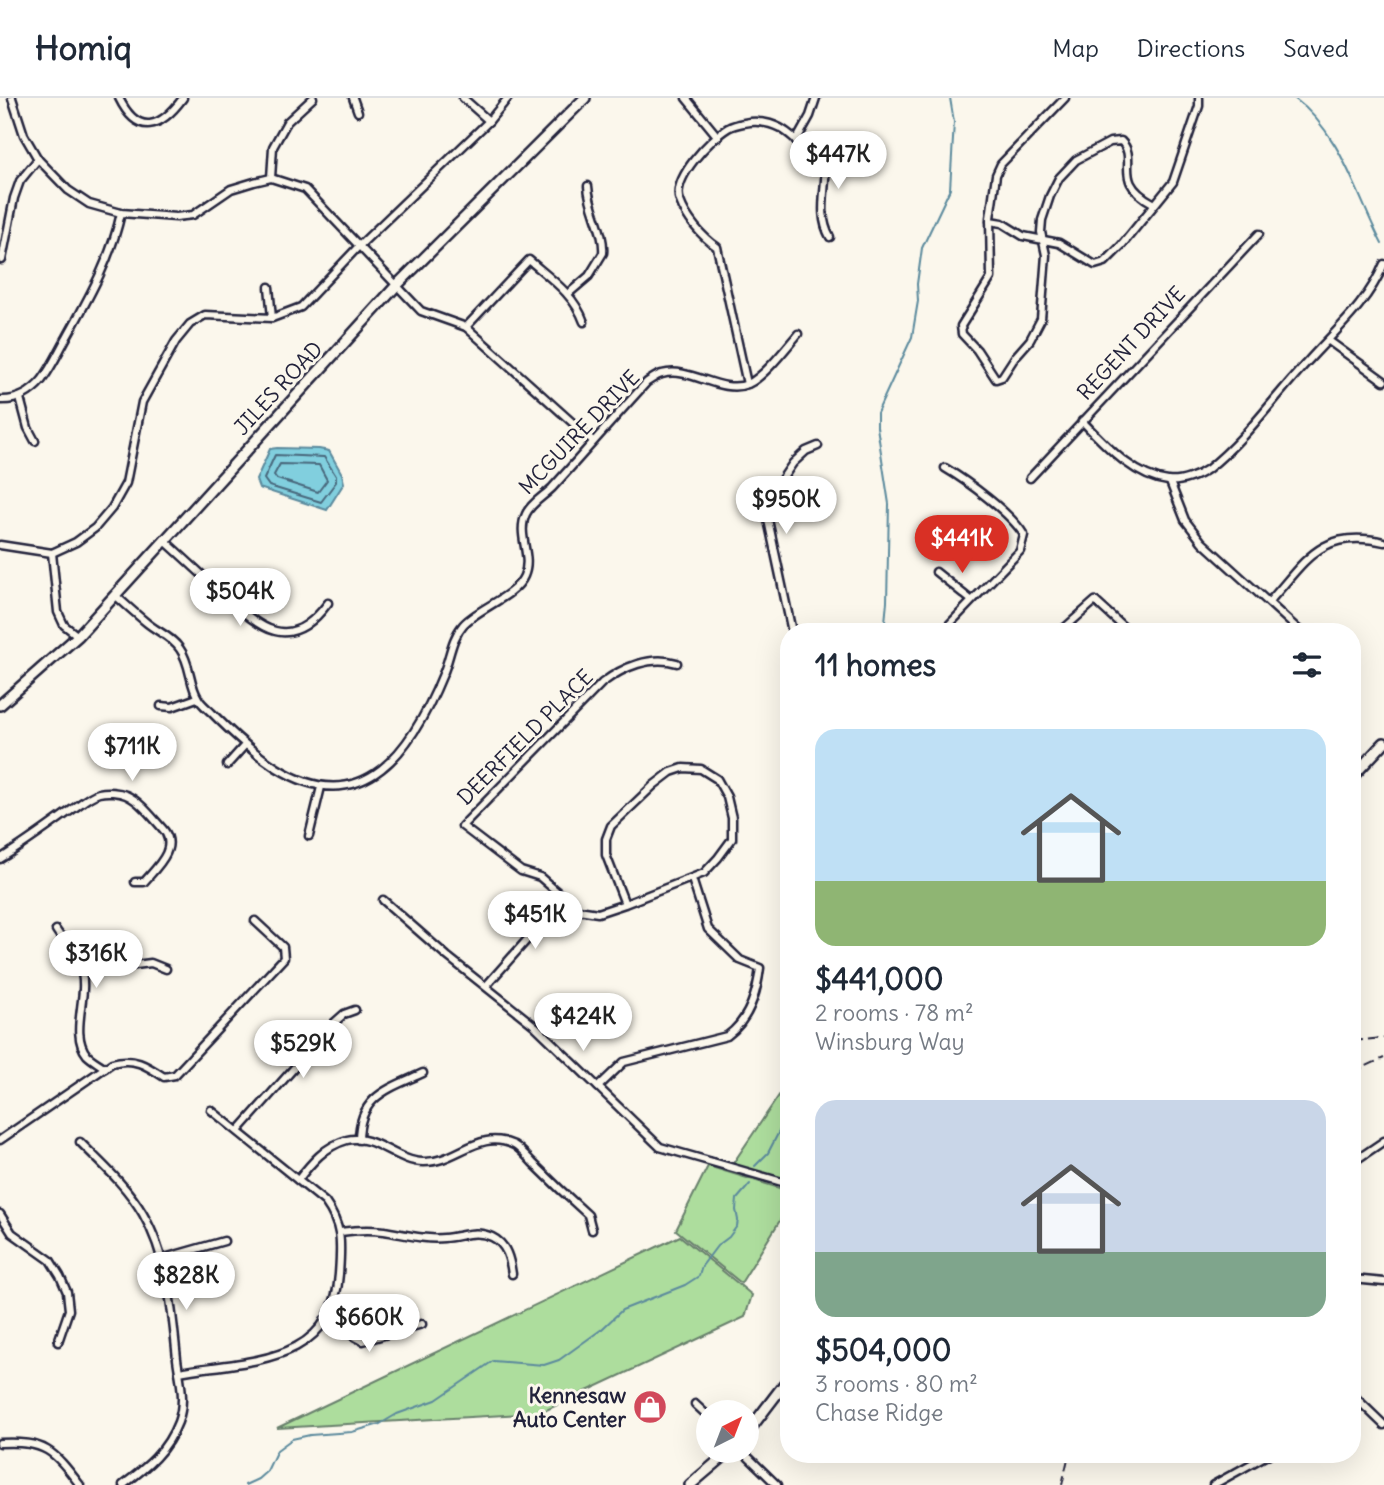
<!DOCTYPE html>
<meta charset="utf-8">
<style>
body{margin:0;font-family:Delius,sans-serif;background:#f6f6f7;color:#1f2937;height:100vh;display:flex;flex-direction:column;font-size:26px;white-space:nowrap}
*{box-sizing:border-box;margin:0}
p{font-size:23px;color:#747a83}
.icon{flex:none;width:38px;height:38px;fill:none;stroke:currentColor;stroke-width:2;stroke-linecap:round;stroke-linejoin:round}
.map{position:relative;flex:1;overflow:hidden}
.side{position:absolute;left:780px;top:525px;width:581px;height:840px;display:flex;flex-direction:column;background:#fff;border-radius:28px;box-shadow:0 7px 28px #0002}
.side>*{flex:none}
.needle{width:46px;rotate:42deg}
.buttons{position:absolute;left:696px;top:1302px;display:grid;gap:14px}
.buttons a{display:grid;place-items:center;width:63px;height:63px;border-radius:50%;background:#fff;box-shadow:0 7px 28px #0002;font-size:35px}
.price{position:absolute;translate:-50% -60px;padding:0 16px;border-radius:24px;background:#fff;color:#222;font-size:23px;line-height:46px;filter:drop-shadow(0 2px 4px #0008)}
.price::after{content:'';position:absolute;left:50%;top:42px;width:21px;height:16px;margin-left:-10px;background:inherit;clip-path:polygon(0 0,100% 0,50% 100%)}
.price.active{background:#d93025;color:#fff}
ul{padding:0;list-style:none}
li{display:grid;align-content:center;gap:14px;height:371px;padding:0 35px}
li span{display:grid;place-items:center;height:217px;border-radius:21px;color:#555}
li>.icon{margin-inline-start:auto}
span .icon{width:126px;height:126px;fill:#fffc;stroke-width:1}
li b{font-size:30px}
h2{display:flex;justify-content:space-between;align-items:center;height:84px;padding:0 35px;font-size:30px}
header{display:flex;align-items:center;gap:42px;box-sizing:border-box;height:98px;padding:0 35px;background:#fff;border-bottom:2px solid #e0e1e3}
header strong{font-size:33px}
nav{display:flex;gap:38px;margin-inline-start:auto;font-size:24px}
.map>svg:first-child{display:block}
</style>
<header>
<strong>Homiq</strong>
<nav><a>Map</a><a>Directions</a><a>Saved</a></nav>
</header>
<div class="map">
<svg width="1384" height="1387" viewBox="0 0 1384 1387">
<rect width="100%" height="100%" fill="#fbf7ec"/>
<filter id="ink" filterUnits="userSpaceOnUse"><feTurbulence type="fractalNoise" baseFrequency=".0143" numOctaves="2"/><feDisplacementMap in="SourceGraphic" scale="14" xChannelSelector="R" yChannelSelector="G"/><feConvolveMatrix kernelMatrix="1 2 1 2 8 2 1 2 1" color-interpolation-filters="sRGB"/></filter>
<g filter="url(#ink)">
<g fill="#addd9d" stroke="#68806c" stroke-width="2">
<path d="M786 987 789 990V1084L732 1067Z"/>
<path d="M708 1068 789 1093V1108L741 1185 676 1132Z"/>
<path d="M680 1138 752 1197 745 1219 540 1315 277 1330Z"/>
</g>
<path fill="#81cfde" stroke="#5b8a9d" stroke-width="2" d="M277 350 319 351 329 353 342 376 344 385 327 412 259 390 256 382 270 351Z"/>
<g fill="none" stroke-linecap="round" stroke-linejoin="round">
<g stroke="#48677c" stroke-width="2">
<path d="M275 357 324 359 336 378V384L321 404 269 388 264 381Z"/>
<path d="M280 366 319 367 327 382 318 394 277 381 274 377Z"/>
</g>
<g stroke="#5b8a9d" stroke-width="2">
<path d="M1294 0C1341 35 1356 96 1382 146"/>
<path d="M884 534 887 504 889 406 877 329V315L912 239 918 203 917 186 922 150 950 91 954 24 950 0"/>
<path d="M755 1068 768 1055 785 1022 789 1019"/>
<path d="M245 1387 258 1381 267 1373 277 1352 292 1341 310 1337 352 1334 380 1326 397 1316 436 1302 493 1263 544 1267 559 1262 602 1231 622 1212 685 1187 699 1178 702 1168 717 1148 729 1139 737 1128 738 1122 736 1112 737 1101 750 1086"/>
</g>
<g stroke="#22223b" stroke-width="11">
<g id="street">
<path d="M12 0 24 37 38 61 68 92 89 106 121 115 176 119 193 117 231 91 254 84 271 80 305 91 421 213 466 229 593 343"/>
<path d="M119 0C138 39 161 30 183 0"/>
<path d="M353 0 358 14"/>
<path d="M463 0 489 23"/>
<path d="M686 0 718 39"/>
<path d="M1065 0 1001 66 996 77 990 120 991 180 961 228 962 236 977 252 996 281 1002 279 1015 259 1030 242 1041 221 1046 157 1041 134 1042 122 1050 98 1059 80 1076 62 1110 44 1121 43C1140 62 1110 82 1153 105"/>
<path d="M796 43 810 18 816 0"/>
<path d="M824 57C830 84 815 113 830 139"/>
<path d="M271 80 273 49 287 24 313 0"/>
<path d="M990 123 1002 125 1023 138 1059 145 1095 167 1105 164 1121 148 1173 84 1199 8V0"/>
<path d="M2 162 14 100 20 83 38 61"/>
<path d="M269 189 272 220"/>
<path d="M568 196 589 178 603 155C605 134 589 111 588 88"/>
<path d="M466 229 529 162C551 181 574 196 584 224"/>
<path d="M1329 243 1384 283"/>
<path d="M747 286 717 149C702 139 686 120 680 103 671 81 710 41 728 30 735 26 751 23 759 24 801 27 796 69 853 51"/>
<path d="M20 300 28 330 35 343"/>
<path d="M0 302C17 303 31 295 42 282 52 269 59 253 67 239 89 199 111 161 121 115"/>
<path d="M1082 323C1105 346 1133 379 1168 383 1180 385 1198 378 1208 371 1247 340 1275 298 1309 262 1337 231 1367 206 1384 166"/>
<path d="M1030 380 1259 136"/>
<path d="M1170 384 1185 422 1202 444 1301 534"/>
<path d="M164 442C183 459 202 477 221 494 258 528 288 559 328 505"/>
<path d="M0 447 52 455 76 444 95 430 112 410 126 385 142 304 176 243 190 226 205 217 272 220 301 209 358 149 489 23 508 0"/>
<path d="M52 455 58 514 64 527 78 538"/>
<path d="M936 474 971 502"/>
<path d="M115 497C126 507 136 516 147 525 158 534 172 539 180 551 191 566 189 586 198 600 201 606 208 611 212 615 232 635 253 655 277 670 364 724 413 650 443 576 450 560 451 541 463 527 478 510 515 499 524 478 533 458 516 437 526 416 531 405 544 398 552 390 584 355 615 319 647 284 652 281 657 277 662 276 691 268 720 297 748 286 764 279 786 250 798 236"/>
<path d="M1269 504C1306 463 1320 430 1384 444"/>
<path d="M792 534 767 417 778 387 793 365 806 353 818 348"/>
<path d="M942 534 1020 453 1024 437C1011 415 967 383 945 370"/>
<path d="M1060 534 1095 503 1129 534"/>
<path d="M161 608 172 609 197 600"/>
<path d="M227 667 245 647"/>
<path d="M309 738 321 689"/>
<path d="M0 761C23 747 45 731 67 715 77 709 88 698 99 695 107 693 119 694 126 697 140 703 152 719 162 730 180 749 157 769 144 784H135"/>
<path d="M383 802 447 858 535 928 660 1049 789 1086"/>
<path d="M625 806 606 757V741L611 728 654 687 671 674 683 670 701 671 717 681 727 699 732 720V741L718 760 704 775 625 806 598 815 578 812 540 779 521 773 462 728 602 585C623 569 651 557 677 565"/>
<path d="M56 832C62 841 77 861 80 869 91 895 68 934 87 957 92 962 100 966 105 970"/>
<path d="M81 874 151 865 166 871"/>
<path d="M486 888 564 800"/>
<path d="M598 989 624 964 727 938C748 923 757 895 760 870L740 862 708 831 692 781"/>
<path d="M238 1033 335 924 344 916 355 912"/>
<path d="M0 1042 112 965C134 959 146 967 164 979L175 977 284 860 283 849 255 823"/>
<path d="M359 1042C359 998 388 991 423 975"/>
<path d="M80 1044C102 1066 127 1088 143 1116 168 1159 172 1212 177 1261 180 1283 186 1302 178 1324 167 1353 147 1369 123 1387"/>
<path d="M1353 1064 1384 1043"/>
<path d="M298 1082C311 1065 325 1048 347 1042 373 1035 397 1064 423 1064 457 1065 478 1030 514 1047 521 1051 528 1060 533 1065 551 1083 569 1100 588 1117L592 1132"/>
<path d="M0 1116 12 1135 50 1162 60 1178 67 1194 69 1212 58 1244"/>
<path d="M340 1134C354 1132 369 1131 384 1133 404 1136 423 1142 444 1140 461 1139 475 1131 492 1139 507 1146 510 1162 512 1176"/>
<path d="M161 1161 224 1143"/>
<path d="M1353 1181 1384 1184"/>
<path d="M324 1222 363 1243 422 1226"/>
<path d="M179 1274C249 1262 333 1267 339 1176 341 1146 343 1129 325 1104L211 1012"/>
<path d="M1353 1297 1384 1327"/>
<path d="M695 1306 709 1319"/>
<path d="M0 1345C46 1343 53 1352 80 1387"/>
<path d="M742 1353 777 1387"/>
<path d="M1213 1387 1269 1356"/>
</g>
</g>
<g stroke="#22223b" stroke-width="14">
<g id="secondary">
<path d="M0 607 78 538 397 187 585 0"/>
<path d="M1353 678 1384 645"/>
<path d="M747 1335 789 1280"/>
<path d="M690 1387 730 1353"/>
</g>
</g>
<use href="#street" stroke="#fbf7ec" stroke-width="6"/>
<use href="#secondary" stroke="#fbf7ec" stroke-width="9"/>
<g stroke="#22223b" stroke-width="2" stroke-dasharray="10 5" stroke-linecap="butt">
<path d="M1353 943 1384 940"/>
<path d="M1353 974 1384 960"/>
<path d="M1062 1387 1069 1356"/>
</g>
</g>
</g>
<defs>
<g id="shop-disc" transform="scale(1.75)"><circle r="9.5" fill="#d1495b" stroke="#fbf7ec"/><path d="M-5-2.5h2.3a2.7 3.5 0 0 1 5.4 0H5L5.5 6h-11ZM-1.5-2.5h3a1.5 2.3 0 0 0-3 0Z" fill="#fff"/></g>
</defs>
<g fill-rule="evenodd">
<use href="#shop-disc" x="650" y="1309"/>
</g>
<g text-anchor="middle" dominant-baseline="central" stroke-width="6" stroke-linejoin="round" paint-order="stroke">
<g font-size="21" fill="#22223b" stroke="#fbf7ec">
<text transform="translate(1131 245) rotate(-47)">REGENT DRIVE</text>
<text transform="translate(278 290) rotate(-47)">JILES ROAD</text>
<text transform="translate(579 334) rotate(-46)">MCGUIRE DRIVE</text>
<text transform="translate(525 639) rotate(-45)">DEERFIELD PLACE</text>
</g>
<g font-size="21" font-weight="bold" fill="#22223b" stroke="#fbf7ec" text-anchor="end">
<text x="626" y="1297">Kennesaw<tspan x="626" dy="24">Auto Center</tspan></text>
</g>
</g>
</svg>
<div class="buttons">
<a><svg class="needle" viewBox="-14 -14 28 28"><path d="M0-13l5 13h-10z" fill="#e53935"/><path d="M0 13l5-13h-10z" fill="#747a83"/></svg></a>
</div>
<b class="price" style="left:838px;top:93px">$447K</b>
<b class="price" style="left:786px;top:438px">$950K</b>
<b class="price active" style="left:962px;top:477px">$441K</b>
<b class="price" style="left:240px;top:530px">$504K</b>
<b class="price" style="left:132px;top:685px">$711K</b>
<b class="price" style="left:535px;top:853px">$451K</b>
<b class="price" style="left:96px;top:892px">$316K</b>
<b class="price" style="left:583px;top:955px">$424K</b>
<b class="price" style="left:303px;top:982px">$529K</b>
<b class="price" style="left:186px;top:1214px">$828K</b>
<b class="price" style="left:369px;top:1256px">$660K</b>
<section class="side">
<h2>11 homes<svg class="icon" aria-label="filters" viewBox="0 0 24 24"><path d="M4 7h16M4 17h16"/><circle cx="9" cy="7" r="2"/><circle cx="15" cy="17" r="2"/></svg></h2>
<ul>
<li><span style="background:linear-gradient(#bfe0f5 70%,#8fb573 0)"><svg class="icon" aria-label="home" viewBox="0 0 24 24"><path d="M3 11l9-7 9 7M6 9v11h12V9"/></svg></span><div><b>$441,000</b><p>2 rooms · 78 m²</p><p>Winsburg Way</p></div></li>
<li><span style="background:linear-gradient(#c9d6e8 70%,#7fa58c 0)"><svg class="icon" aria-label="home" viewBox="0 0 24 24"><path d="M3 11l9-7 9 7M6 9v11h12V9"/></svg></span><div><b>$504,000</b><p>3 rooms · 80 m²</p><p>Chase Ridge</p></div></li>
</ul>
</section>
</div>
